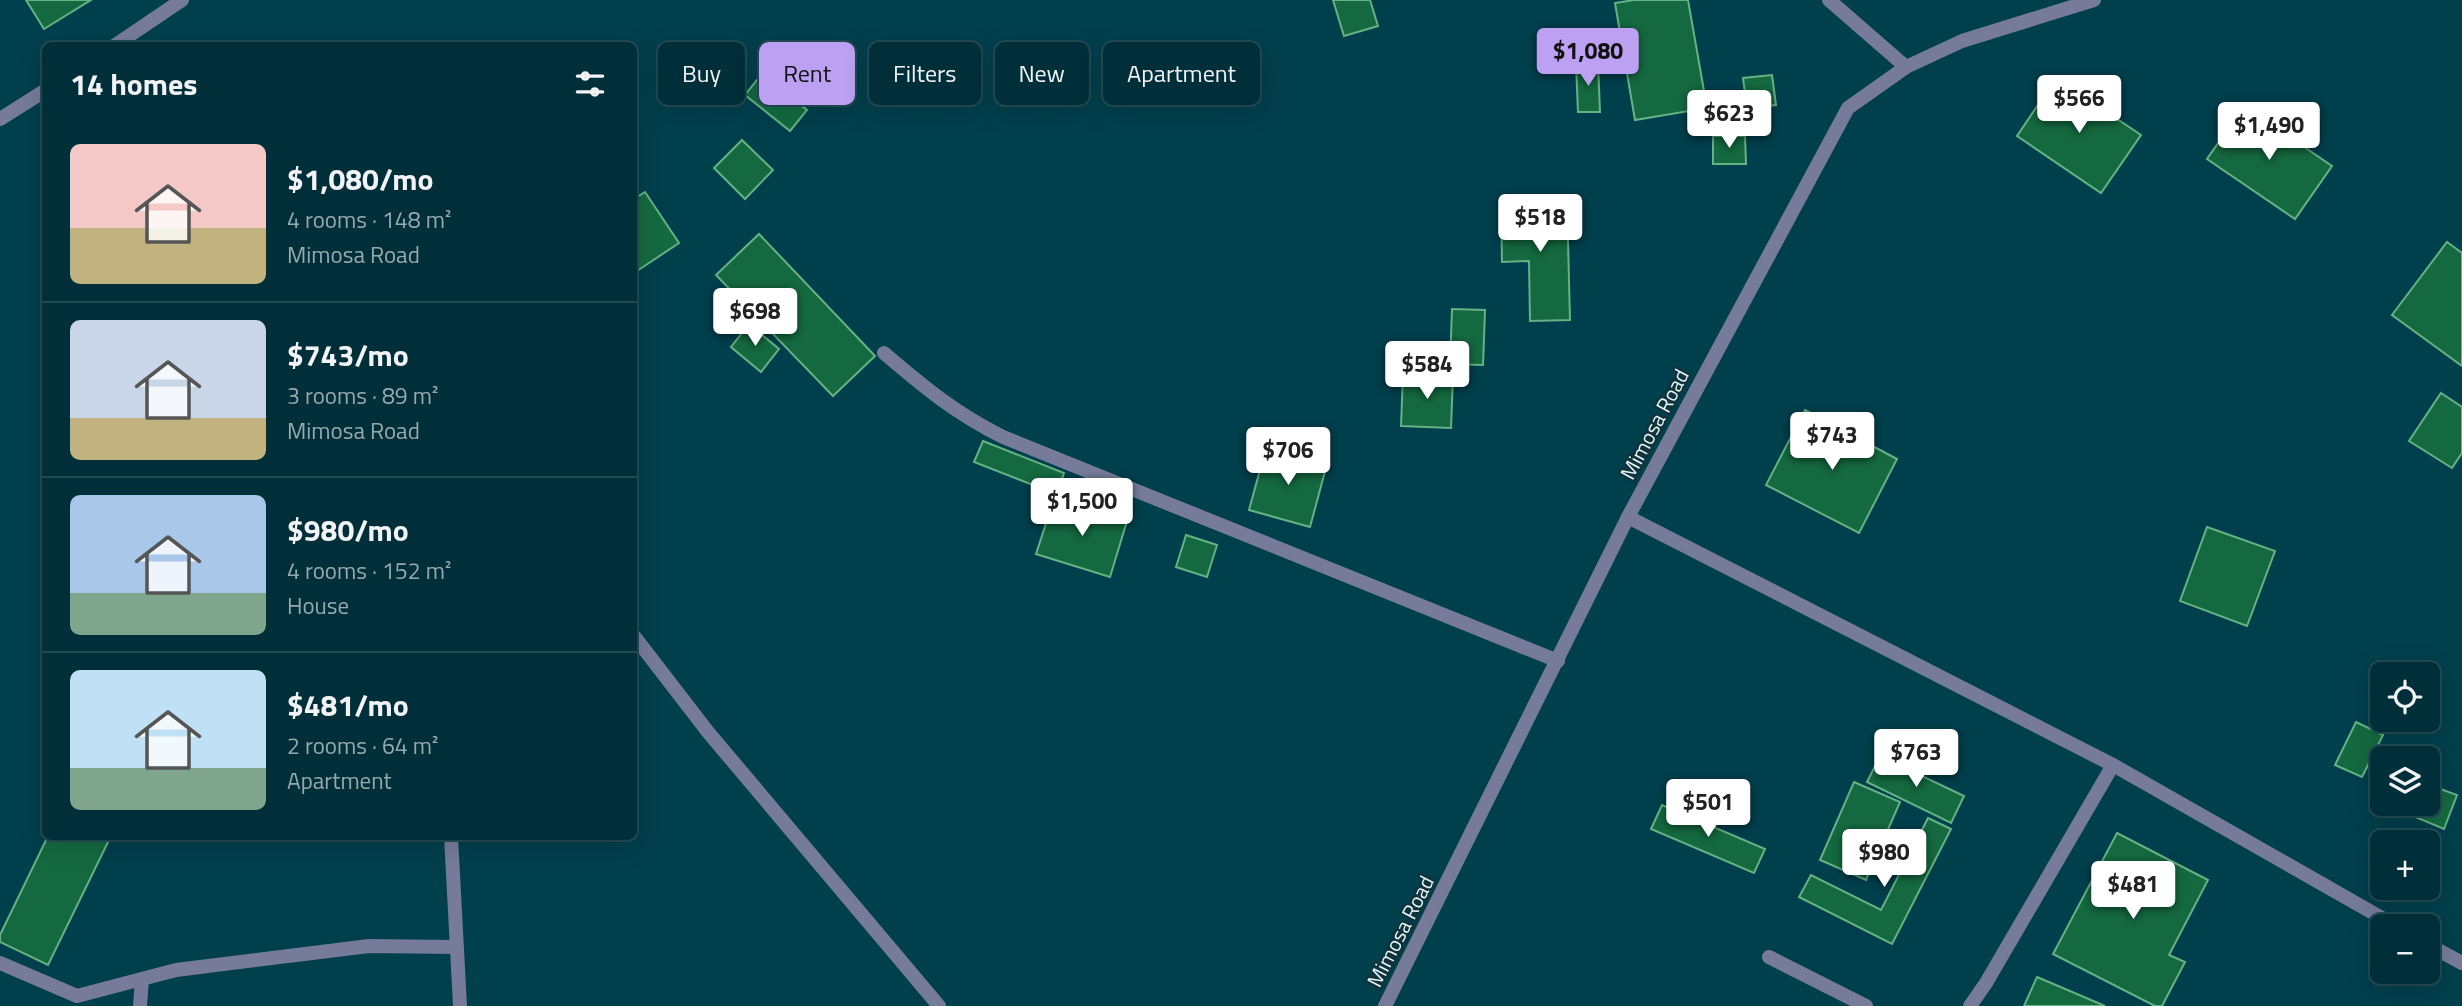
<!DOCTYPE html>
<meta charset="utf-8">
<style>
body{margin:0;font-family:"Titillium Web",sans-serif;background:#0e3b44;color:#f1f3f6;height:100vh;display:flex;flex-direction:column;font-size:26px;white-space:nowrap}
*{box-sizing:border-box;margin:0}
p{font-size:23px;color:#95a9ae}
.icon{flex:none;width:38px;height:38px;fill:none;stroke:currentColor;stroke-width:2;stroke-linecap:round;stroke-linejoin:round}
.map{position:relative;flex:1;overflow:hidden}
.drawer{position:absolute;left:42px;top:42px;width:595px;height:798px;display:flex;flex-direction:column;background:#002f39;border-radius:10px;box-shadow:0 7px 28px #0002,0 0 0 2px #224a53}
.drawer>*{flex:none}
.banner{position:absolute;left:658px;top:42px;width:665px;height:63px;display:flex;gap:14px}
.tools{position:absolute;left:2370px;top:662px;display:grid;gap:14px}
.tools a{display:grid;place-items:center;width:70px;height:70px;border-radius:10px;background:#002f39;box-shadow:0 7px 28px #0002,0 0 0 2px #224a53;font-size:35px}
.price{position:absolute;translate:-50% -60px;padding:0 16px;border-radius:7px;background:#fff;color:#222;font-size:23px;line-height:46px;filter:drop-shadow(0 2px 4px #0008)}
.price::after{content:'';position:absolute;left:50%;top:42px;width:21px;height:16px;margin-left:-10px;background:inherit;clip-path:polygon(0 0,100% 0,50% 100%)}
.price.current{background:#bca0f2;color:#111}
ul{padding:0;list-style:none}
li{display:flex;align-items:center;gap:21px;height:175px;padding:0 28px}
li+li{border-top:2px solid #224a53}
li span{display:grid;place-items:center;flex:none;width:196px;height:140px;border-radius:10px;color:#555}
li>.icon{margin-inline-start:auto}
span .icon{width:84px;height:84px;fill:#fffc;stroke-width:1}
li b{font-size:30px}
h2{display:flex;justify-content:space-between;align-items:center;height:84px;padding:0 28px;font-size:30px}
.pill{padding:0 24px;border-radius:10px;background:#002f39;box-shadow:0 7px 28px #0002,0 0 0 2px #224a53;font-size:24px;line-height:63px}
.pill.current{background:#bca0f2;color:#111}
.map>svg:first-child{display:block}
</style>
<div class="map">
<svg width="2462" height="1006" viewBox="0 0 2462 1006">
<rect width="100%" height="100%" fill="#003f4c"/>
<g fill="#146940" stroke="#65b284" stroke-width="2">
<path d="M26 0H91L44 29Z"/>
<path d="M1333 0H1370L1378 26 1344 36Z"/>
<path d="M1634 0H1688L1707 108 1635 120 1615 3Z"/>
<path d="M1598 63 1600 112H1578L1576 64Z"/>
<path d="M761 75 807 110 790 131 745 95Z"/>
<path d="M1772 75 1776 105 1747 108 1743 78Z"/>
<path d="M2056 78 2141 135 2101 193 2017 136Z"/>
<path d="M2244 106 2332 166 2295 219 2207 159Z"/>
<path d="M1713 136H1745L1746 164H1713Z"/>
<path d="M742 140 773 170 745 199 714 168Z"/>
<path d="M645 192 679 243 634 273V199Z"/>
<path d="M1567 201 1570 320 1530 321 1529 261 1502 262 1501 203Z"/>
<path d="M759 234 875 356 833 396 716 275Z"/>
<path d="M2447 242 2462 253V366L2392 315Z"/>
<path d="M1452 309 1485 310 1483 365 1450 364Z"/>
<path d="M749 324 779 349 761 372 731 347Z"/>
<path d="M1403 374 1453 376 1451 428 1401 426Z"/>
<path d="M2441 393 2462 407V453L2452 468 2409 441Z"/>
<path d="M1805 410 1897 459 1859 533 1766 485Z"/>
<path d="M983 441 1064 473 1056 494 974 462Z"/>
<path d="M1266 448 1327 464 1310 527 1249 510Z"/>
<path d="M1054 499 1127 521 1110 577 1036 554Z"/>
<path d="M2207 527 2275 551 2247 626 2180 601Z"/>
<path d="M1186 535 1217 545 1207 577 1176 567Z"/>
<path d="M2356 722 2383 735 2362 777 2335 765Z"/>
<path d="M1880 756 1964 796 1951 823 1867 782Z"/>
<path d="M1854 782 1900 802 1866 880 1820 860Z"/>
<path d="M2427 784 2457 795 2444 829 2408 814 2412 803H2427Z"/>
<path d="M1662 805 1765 849 1754 873 1651 829Z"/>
<path d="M1928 818 1951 829 1892 944 1799 897 1811 875 1881 910Z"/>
<path d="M2117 833 2208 880 2169 955 2185 962 2162 1006H2155L2053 954Z"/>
<path d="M48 836H111L48 965 0 942V935Z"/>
<path d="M2037 977 2105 1006H2024Z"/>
</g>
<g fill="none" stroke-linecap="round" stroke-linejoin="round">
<g stroke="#757b99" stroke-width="14">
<path d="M634 636 708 732 939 1006"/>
<path d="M451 836 460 1006"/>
<path d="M1769 957 1866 1006"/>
<path d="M0 963 77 996 176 970 369 946 456 947"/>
<path d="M140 1006 142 979"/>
<path d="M1970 1006 1986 983 2113 765"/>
</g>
<g stroke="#757b99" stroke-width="14">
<path d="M1829 0 1906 67"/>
<path d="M114 46 182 0"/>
<path d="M0 119 46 90"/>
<path d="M884 353C925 388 955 413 1003 437L1558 661"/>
<path d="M1628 517 2113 765 2396 926"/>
<path d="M2427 944 2462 963"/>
</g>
<path stroke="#757b99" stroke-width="14" d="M1385 1006 1628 517 1848 108 1906 67 1962 41 2094 0"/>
</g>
<g text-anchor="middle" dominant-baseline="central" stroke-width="5" stroke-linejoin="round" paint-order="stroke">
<g font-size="21" fill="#e5f8fd" stroke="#12333b">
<text transform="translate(1654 424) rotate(-62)">Mimosa Road</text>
<text transform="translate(1400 931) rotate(-63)">Mimosa Road</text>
</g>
</g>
</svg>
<div class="tools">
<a><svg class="icon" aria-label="locate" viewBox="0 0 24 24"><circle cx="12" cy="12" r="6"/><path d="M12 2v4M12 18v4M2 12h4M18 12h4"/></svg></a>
<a><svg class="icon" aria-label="layers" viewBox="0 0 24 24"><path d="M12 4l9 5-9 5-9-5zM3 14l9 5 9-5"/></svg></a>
<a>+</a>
<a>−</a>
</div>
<b class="price current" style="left:1588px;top:88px">$1,080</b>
<b class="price" style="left:2079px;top:135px">$566</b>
<b class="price" style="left:1729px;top:150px">$623</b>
<b class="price" style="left:2269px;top:162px">$1,490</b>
<b class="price" style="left:1540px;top:254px">$518</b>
<b class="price" style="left:755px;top:348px">$698</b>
<b class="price" style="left:1427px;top:401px">$584</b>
<b class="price" style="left:1832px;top:472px">$743</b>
<b class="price" style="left:1288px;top:487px">$706</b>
<b class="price" style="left:1082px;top:538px">$1,500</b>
<b class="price" style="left:1916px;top:789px">$763</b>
<b class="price" style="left:1708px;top:839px">$501</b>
<b class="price" style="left:1884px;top:889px">$980</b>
<b class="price" style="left:2133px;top:921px">$481</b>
<div class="banner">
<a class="pill">Buy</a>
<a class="pill current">Rent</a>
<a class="pill">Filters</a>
<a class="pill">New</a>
<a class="pill">Apartment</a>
</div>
<section class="drawer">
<h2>14 homes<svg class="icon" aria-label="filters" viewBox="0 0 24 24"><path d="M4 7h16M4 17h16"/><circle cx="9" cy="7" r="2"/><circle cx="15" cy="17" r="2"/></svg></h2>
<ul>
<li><span style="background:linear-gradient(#f6c9c9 60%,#c2b280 0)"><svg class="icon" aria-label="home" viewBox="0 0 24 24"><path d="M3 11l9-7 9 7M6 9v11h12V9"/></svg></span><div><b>$1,080/mo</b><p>4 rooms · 148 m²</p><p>Mimosa Road</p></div></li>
<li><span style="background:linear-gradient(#c9d6e8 70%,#c2b280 0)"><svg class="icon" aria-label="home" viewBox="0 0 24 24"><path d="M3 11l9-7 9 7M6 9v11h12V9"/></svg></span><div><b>$743/mo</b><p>3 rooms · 89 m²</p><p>Mimosa Road</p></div></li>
<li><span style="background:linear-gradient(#a9c7e8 70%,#7fa58c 0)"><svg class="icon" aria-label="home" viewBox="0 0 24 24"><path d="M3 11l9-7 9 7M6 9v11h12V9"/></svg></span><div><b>$980/mo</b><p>4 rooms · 152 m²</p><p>House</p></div></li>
<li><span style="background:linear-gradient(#bfe0f5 70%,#7fa58c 0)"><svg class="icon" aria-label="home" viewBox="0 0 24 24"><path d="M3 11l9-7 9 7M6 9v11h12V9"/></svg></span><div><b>$481/mo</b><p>2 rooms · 64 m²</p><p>Apartment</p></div></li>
</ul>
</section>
</div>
